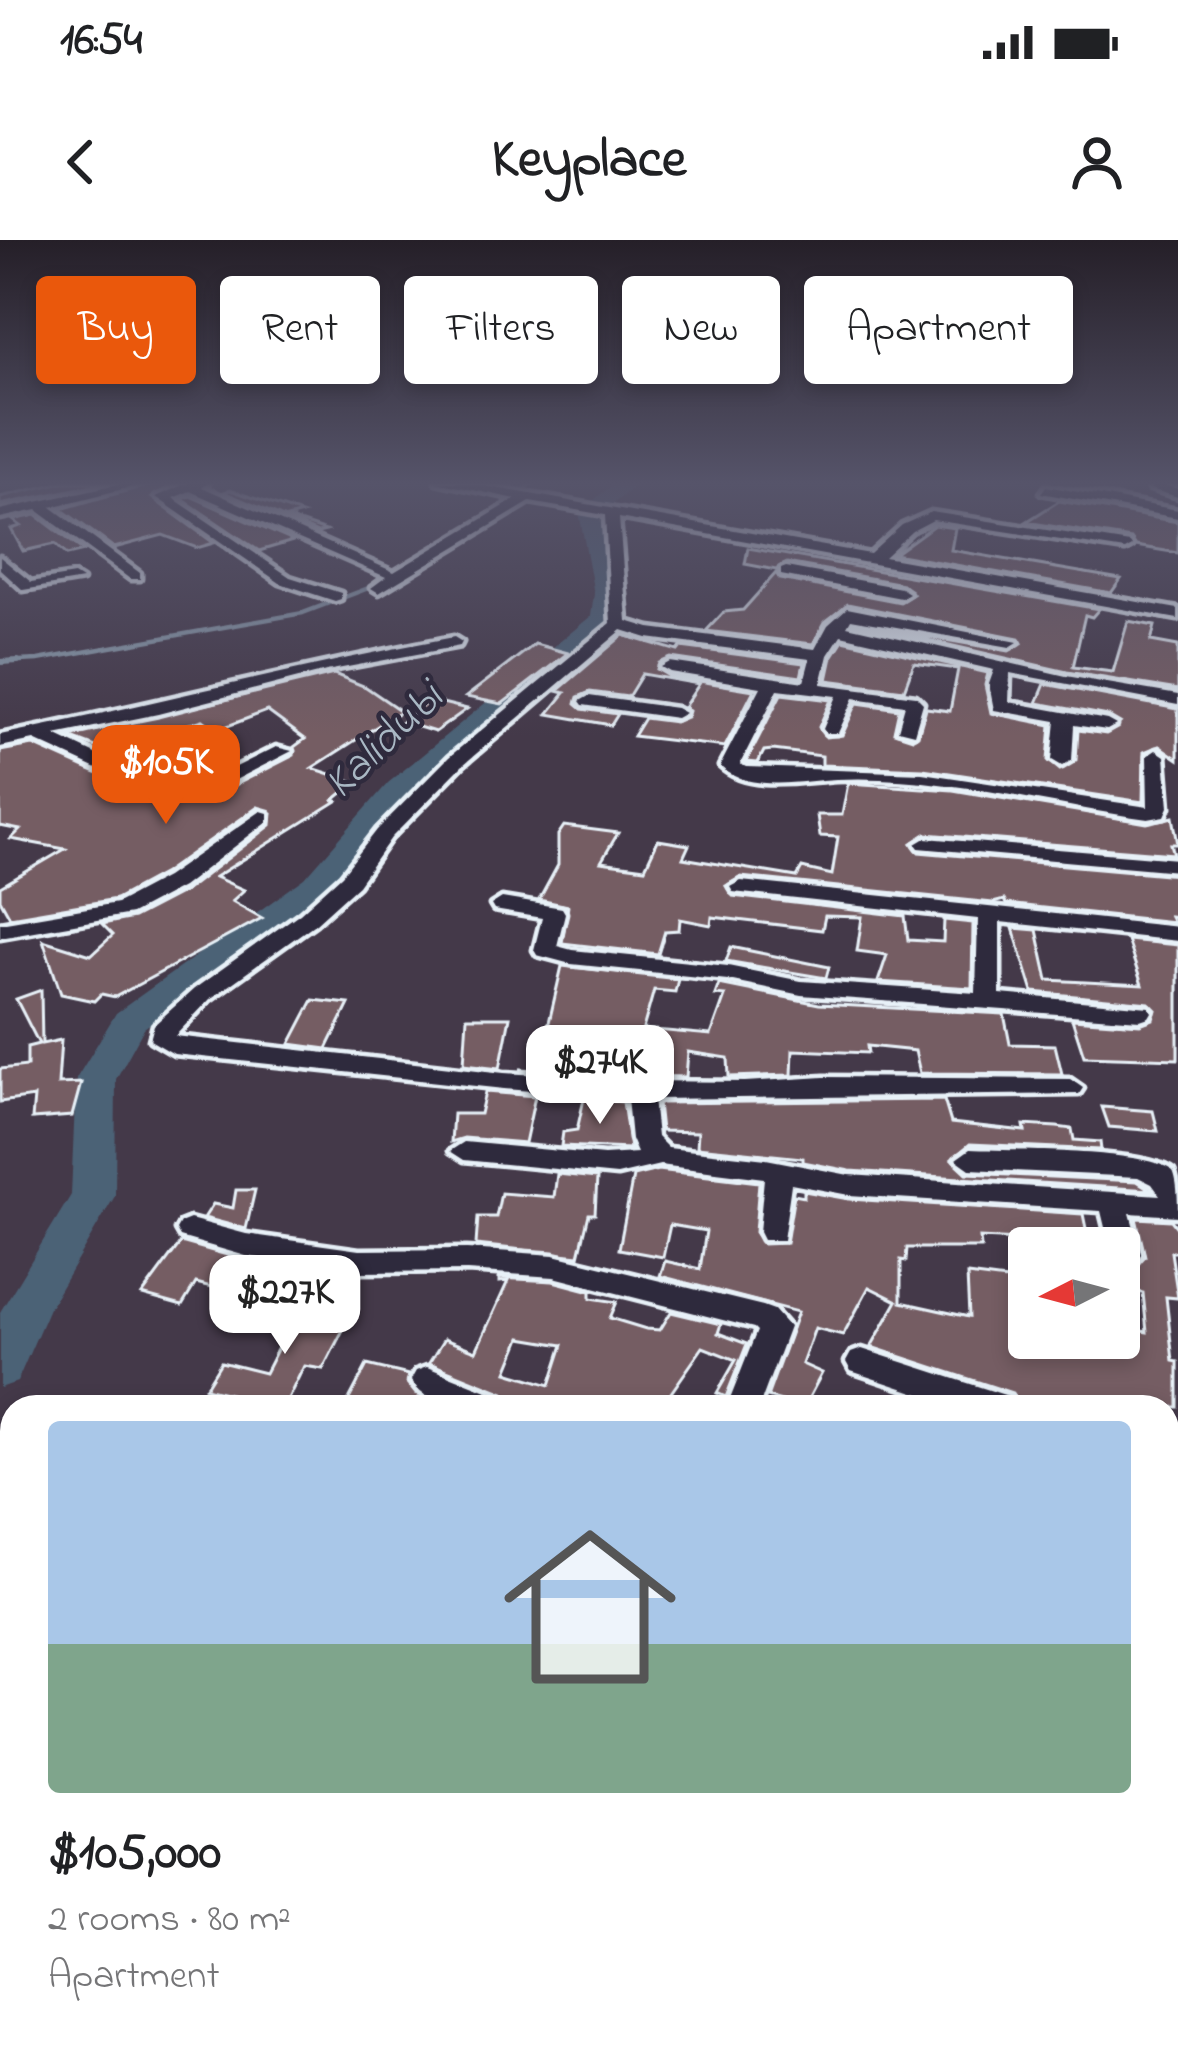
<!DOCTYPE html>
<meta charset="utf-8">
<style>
body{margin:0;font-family:"Indie Flower",sans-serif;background:#f2f2f2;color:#202124;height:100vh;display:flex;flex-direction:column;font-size:45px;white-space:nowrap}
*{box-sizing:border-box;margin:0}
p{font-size:39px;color:#757577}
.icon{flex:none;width:66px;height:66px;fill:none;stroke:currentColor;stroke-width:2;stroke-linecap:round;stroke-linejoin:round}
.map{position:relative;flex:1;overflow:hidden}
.sheet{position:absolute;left:0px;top:1155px;width:1179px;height:663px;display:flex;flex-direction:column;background:#fff;border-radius:36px 36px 0 0;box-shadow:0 6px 18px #0003}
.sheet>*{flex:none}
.guide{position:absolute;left:36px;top:36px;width:1107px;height:108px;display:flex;gap:24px}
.needle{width:78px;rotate:264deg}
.tools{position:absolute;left:1008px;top:987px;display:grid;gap:24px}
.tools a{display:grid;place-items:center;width:132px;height:132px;border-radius:12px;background:#fff;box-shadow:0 6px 18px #0003;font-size:60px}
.price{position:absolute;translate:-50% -102px;padding:0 27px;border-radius:24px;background:#fff;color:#222;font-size:39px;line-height:78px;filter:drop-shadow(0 3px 6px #0008)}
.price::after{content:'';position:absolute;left:50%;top:72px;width:36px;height:27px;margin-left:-18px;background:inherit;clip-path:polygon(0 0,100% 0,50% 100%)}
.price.current{background:#ea580c;color:#fff}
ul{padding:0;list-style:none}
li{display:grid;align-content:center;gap:24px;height:636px;padding:0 48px}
li span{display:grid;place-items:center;height:372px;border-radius:12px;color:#555}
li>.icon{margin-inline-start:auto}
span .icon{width:216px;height:216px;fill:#fffc;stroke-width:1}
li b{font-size:51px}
.chip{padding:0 42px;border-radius:12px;background:#fff;box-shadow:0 6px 18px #0003;font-size:42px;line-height:108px}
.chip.current{background:#ea580c;color:#fff}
.status{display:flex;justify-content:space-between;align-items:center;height:84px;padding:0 60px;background:#fff;direction:ltr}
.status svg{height:33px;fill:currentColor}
header{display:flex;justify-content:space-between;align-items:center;height:156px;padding:0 48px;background:#fff;font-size:54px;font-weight:700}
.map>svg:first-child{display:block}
</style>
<div class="status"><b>16:54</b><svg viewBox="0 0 49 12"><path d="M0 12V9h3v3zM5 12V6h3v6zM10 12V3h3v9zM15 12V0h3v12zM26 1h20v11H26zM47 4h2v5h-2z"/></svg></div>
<header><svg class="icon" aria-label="back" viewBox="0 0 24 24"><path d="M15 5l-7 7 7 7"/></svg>Keyplace<svg class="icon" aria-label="person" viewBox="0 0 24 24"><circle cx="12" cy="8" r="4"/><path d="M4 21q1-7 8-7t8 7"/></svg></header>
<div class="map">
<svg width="1178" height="1817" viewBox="0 0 1178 1817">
<rect width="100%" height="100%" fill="#443949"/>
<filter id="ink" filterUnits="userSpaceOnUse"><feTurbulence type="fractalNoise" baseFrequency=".00833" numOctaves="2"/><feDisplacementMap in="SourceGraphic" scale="24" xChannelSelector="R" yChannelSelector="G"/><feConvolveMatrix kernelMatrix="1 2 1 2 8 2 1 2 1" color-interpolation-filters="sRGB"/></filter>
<g filter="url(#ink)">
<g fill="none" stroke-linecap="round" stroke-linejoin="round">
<g stroke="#8a9baa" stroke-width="4.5">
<path d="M468 288 534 242"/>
<path d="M0 422 38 420 303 373 379 344"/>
</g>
<path stroke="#8a9baa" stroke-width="6" d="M0 422 18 421"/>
<path fill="#4b6276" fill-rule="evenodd" d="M616 242H639L601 274 618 354 612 383 410 555 329 652 144 788 116 839 115 956 49 1068 17 1142 0 1148V1072L71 955 76 839 116 773 305 638 388 543 591 376 594 354 579 272Z"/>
</g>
<g fill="#755d64" stroke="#e8f1f8" stroke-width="3" fill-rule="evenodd">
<path d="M63 242H108L0 265V257Z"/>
<path d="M155 242H179L152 258 214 303 197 308 163 295 114 308 61 269Z"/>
<path d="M230 250 302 274 287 278 326 291 318 293 224 252Z"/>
<path d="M190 256 293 301 259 311 182 259Z"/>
<path d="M1059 261 1178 282V313L1136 306 1131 299 1026 282Z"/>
<path d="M36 275 84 311 67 315 55 304 23 311 11 289 21 286 13 280Z"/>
<path d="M934 285 955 288 951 310 1121 339 1111 353 894 314Z"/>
<path d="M748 308 1099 369 1092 377 1085 375 1073 427 1113 432 1128 381 1155 386 1151 401 1178 406V450L1067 432 875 388 1009 411 1022 403 1019 398 848 364 825 382 813 404 706 391 724 372 743 370 776 333 780 339 900 362 913 354 902 344 787 323 776 330 745 324Z"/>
<path d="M623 395 678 411 681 407 804 423 801 437 671 418 659 423 657 429 669 436 754 450 725 507 633 496 644 478 675 482 687 477 689 471 684 467 699 444 642 434 628 457 590 452 578 457 576 464 582 469 618 474 611 485 548 474 565 453 557 451Z"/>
<path d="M843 400 988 433 985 445 991 473 1051 485 1048 520 1060 530 1076 520 1078 490 1106 494 1120 483 1108 476 1037 463 1045 444 1178 469V519L1159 506 1144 512 1143 562 923 529 822 525V516L773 510 764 511 758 523 746 522 781 454 831 460 819 487 826 497 842 495 857 463 899 469 894 492 913 498 918 495 926 468 950 471 958 429 914 423 904 450 827 440 832 417Z"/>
<path d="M535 404 568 413 502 464 466 457Z"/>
<path d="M334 434 366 447 401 471 312 528 356 542 334 560 337 561 215 637 244 650 232 661 262 678 115 757 101 754 94 761 61 754 43 700 91 715 113 695 102 684 133 678 185 651 271 585 272 573 258 567 164 633 116 659 10 677 0 659V647L65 609 11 599 20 590 0 586V511L33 505 96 533 208 559 294 515V507L305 499 267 471 217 490 203 480 182 486 135 522 69 497Z"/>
<path d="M430 460 467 469 435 492 402 482Z"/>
<path d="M848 543 953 550 1147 583 1173 577 1178 604H1171L1174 614 926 594 912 603 919 612 1178 635V677L1170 676 1173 682 1006 664 1004 660 993 663 741 637 726 646 733 656 905 676 908 700 943 702 944 680 973 683 972 748 878 742 887 715 857 711 862 677 825 676 822 690 712 677 711 685 680 679 679 690 665 691 658 714 562 703 568 666 539 660 558 625V595L564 586 618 593 601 622 645 628 658 600 689 605 683 618 797 637 802 628 832 635 838 597 820 596 817 575H842Z"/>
<path d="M1013 688 1037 690 1048 740 1142 745 1127 700 1178 705V819L1084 816 1072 779 1140 784 1153 779 1156 770 1149 763 1033 752Z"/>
<path d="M731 707 829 727 826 738 726 721Z"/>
<path d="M562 726 678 739 675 752 654 750 643 789 711 795 725 756 715 755 719 744 819 764 1004 774 1010 804 1055 805 1062 834 920 833 915 811 867 806 868 813 793 810 792 835 729 837 728 818 688 812 686 837 639 836 520 829 538 830Z"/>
<path d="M41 750 42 804 61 800 58 844 81 843 72 876 32 879 34 857 0 862V829L27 826V807L39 804 16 759Z"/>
<path d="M313 760 349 764 327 809 290 804Z"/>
<path d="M467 777H510L500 828 464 824Z"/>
<path d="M485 852 535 856 525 903 464 898 451 902 453 874H480Z"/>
<path d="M584 859 623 862 630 909 561 906 563 892 577 890Z"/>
<path d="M944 860 951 883 1025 891 1024 885 1057 887 1072 889 1074 900 1100 902 1101 910 970 904 952 919 967 933 1137 941 1151 950 850 931 803 922V918L697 907 698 892 661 891 658 863Z"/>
<path d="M1102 867 1153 871 1158 891 1109 887Z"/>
<path d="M658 930 759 942 755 992 763 1004 786 1003 794 955 804 957V951L849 959 1083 974 1090 1008H1040L1039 1001 980 998 981 1008H907L906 1021 901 1020V1062L969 1077 967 1035 1029 1043V1098H1119V1087L1147 1092 1143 1053 1119 1049V1027L1136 1026 1145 1016 1136 978 1171 980 1178 989V1012H1171L1178 1058 1166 1057 1173 1121 1178 1122V1167H1020L1012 1153 871 1107 897 1061 869 1047 843 1095 815 1088 802 1124 822 1133 804 1167 767 1157 798 1072 660 1036 665 1021 700 1029 706 991 670 985 663 1017 619 1009 633 936Z"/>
<path d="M557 934 597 938 595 974H589L579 1016 476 1005 478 977H496L501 953 554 957Z"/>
<path d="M236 950H255L246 989 204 978 213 964 233 968Z"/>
<path d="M181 1002 245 1020 301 1033 282 1065 196 1043 182 1066 142 1055Z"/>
<path d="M499 1038 553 1041 591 1051V1058L617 1062 610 1078 646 1089 660 1090 671 1072 721 1084 718 1093 747 1104 726 1157 717 1153 736 1120 703 1107 661 1167H511L504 1153 429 1123 444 1099 476 1111 508 1041 499 1042ZM521 1098 563 1105 550 1145 507 1132Z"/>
<path d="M289 1065 350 1076 323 1129 304 1126 284 1167 205 1148 221 1122 265 1133 285 1094 275 1092Z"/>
<path d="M367 1125 409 1135 407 1143 416 1154 442 1167H345Z"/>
</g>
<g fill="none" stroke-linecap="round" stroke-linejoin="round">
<g stroke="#e8f1f8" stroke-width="9">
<g id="minor">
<path d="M127 242H151L51 267 140 333V339H130L37 270 0 278V270Z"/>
<path d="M189 242H209L202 247 394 332 516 259 436 242H462L870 314 902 285 931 272 1130 303 1132 306 1125 310 933 280 912 291 884 317 1178 369V379L619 278 627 381 650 388 815 409 828 385 847 368 1018 402 1010 407 851 379 847 386 1066 436 1178 455V465L1010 433 1009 462 1107 480 1116 485 1107 490 1074 485 1072 520 1062 526 1052 520 1056 481 994 470 989 444 994 430 841 395 828 415 821 444 916 456 923 463 914 494 898 490 905 465 854 458 838 493H826L823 489 837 456 778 449 740 524 746 527 922 533 1148 567 1147 516 1156 510 1165 516 1169 567 1165 576 1148 579C1046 565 940 534 836 539 801 541 748 553 720 526L761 447 670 432 661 427 670 422 804 442 810 419 648 398 622 390 463 525 391 598 358 645 316 683 210 759 175 796 504 833 639 841 745 842 824 837 1070 839 1083 848 1079 854 653 859 657 897 668 908 766 919 849 935 1160 955 1152 944 1138 937 970 929 956 919 970 909C1009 911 1148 909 1173 931 1178 940 1178 964 1178 976L1130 973 1141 1014 1136 1022 1119 1023V1008H1110L1101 971 849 955 791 944 783 1000H763L759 992 764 938 660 925 617 935 464 920 450 911 464 902 604 915 637 913 631 899 627 858 504 849 174 814 150 800 154 785 194 749 300 673 342 635 377 590 449 517 611 383 605 275 530 262 379 353 371 348 386 337 190 251 173 258 290 337 341 353V359L335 361 280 343 156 257Z"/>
<path d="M1155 242 1178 249V257L1150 249Z"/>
<path d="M1046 246 1178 270V278L1041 253Z"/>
<path d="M0 317 31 342 74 335 82 340 23 350 0 329Z"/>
<path d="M786 327 901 348 909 353 901 358 781 335V329Z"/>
<path d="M454 397 462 402 460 406 326 431 158 474 55 495 110 521 204 543 276 507 292 511 206 555 97 529 34 500 0 507V495C150 465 302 425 454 397Z"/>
<path d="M589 456 676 468 685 473 676 478 583 465 580 461Z"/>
<path d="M261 571 268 573V581L182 647 131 674 0 697V683L117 663 166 637Z"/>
<path d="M926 598 1178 619V631L919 608 916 604Z"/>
<path d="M741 641 1178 687V701L1000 682V754L1149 767 1152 772 1149 777 1140 780 801 755 728 740 571 724 537 715 534 710 542 678 494 670 491 665 502 658 562 668 565 673 557 706 572 710 728 726 801 741 976 753 978 679 733 652 730 647Z"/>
<path d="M190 979 246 994 359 1010 467 1009 554 1015 763 1066 774 1070 789 1087 759 1167H727L757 1091 754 1088 554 1037 467 1031 359 1032 246 1016 180 997 176 990 180 983Z"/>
<path d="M862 1109 1011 1157 1016 1167H959L851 1131 846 1122 851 1113Z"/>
<path d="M427 1127 502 1157 507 1167C478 1167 427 1171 411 1140L416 1131Z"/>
<path d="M1167 1207 1178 1210V1238L1167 1235Z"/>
<path d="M1167 1329 1178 1333V1367L1167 1363Z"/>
<path d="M1178 1522V1598L1167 1602V1527Z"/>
<path d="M0 1564 12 1569V1611L0 1606Z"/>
<path d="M121 1806H169L164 1817H116Z"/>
<path d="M771 1806H832L837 1817H776Z"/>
<path d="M852 1806H899L894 1817H847Z"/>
</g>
</g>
<use href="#minor" fill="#2f2a3d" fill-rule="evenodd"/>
</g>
</g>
<linearGradient id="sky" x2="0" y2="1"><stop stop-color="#251f28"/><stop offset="0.49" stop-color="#56546a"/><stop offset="1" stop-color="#56546a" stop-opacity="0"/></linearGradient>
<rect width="1178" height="496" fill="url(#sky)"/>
<g text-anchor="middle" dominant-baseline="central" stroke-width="9" stroke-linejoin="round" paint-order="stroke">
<g font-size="45" font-style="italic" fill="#a9b8c4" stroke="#2f2a3d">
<text transform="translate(385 502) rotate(-44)">Kalidubi</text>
</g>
</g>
</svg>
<div class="tools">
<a><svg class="needle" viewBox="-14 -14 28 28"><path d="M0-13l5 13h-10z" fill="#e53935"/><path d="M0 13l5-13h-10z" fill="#757577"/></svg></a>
</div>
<b class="price current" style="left:166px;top:587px">$105K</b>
<b class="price" style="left:600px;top:887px">$274K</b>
<b class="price" style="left:285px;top:1117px">$227K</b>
<div class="guide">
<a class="chip current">Buy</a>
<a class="chip">Rent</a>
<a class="chip">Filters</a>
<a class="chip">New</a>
<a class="chip">Apartment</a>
</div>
<section class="sheet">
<ul>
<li><span style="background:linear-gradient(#a9c7e8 60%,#7fa58c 0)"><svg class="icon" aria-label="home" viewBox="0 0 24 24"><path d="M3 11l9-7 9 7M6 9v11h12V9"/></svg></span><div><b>$105,000</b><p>2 rooms · 80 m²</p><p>Apartment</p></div></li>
</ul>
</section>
</div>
